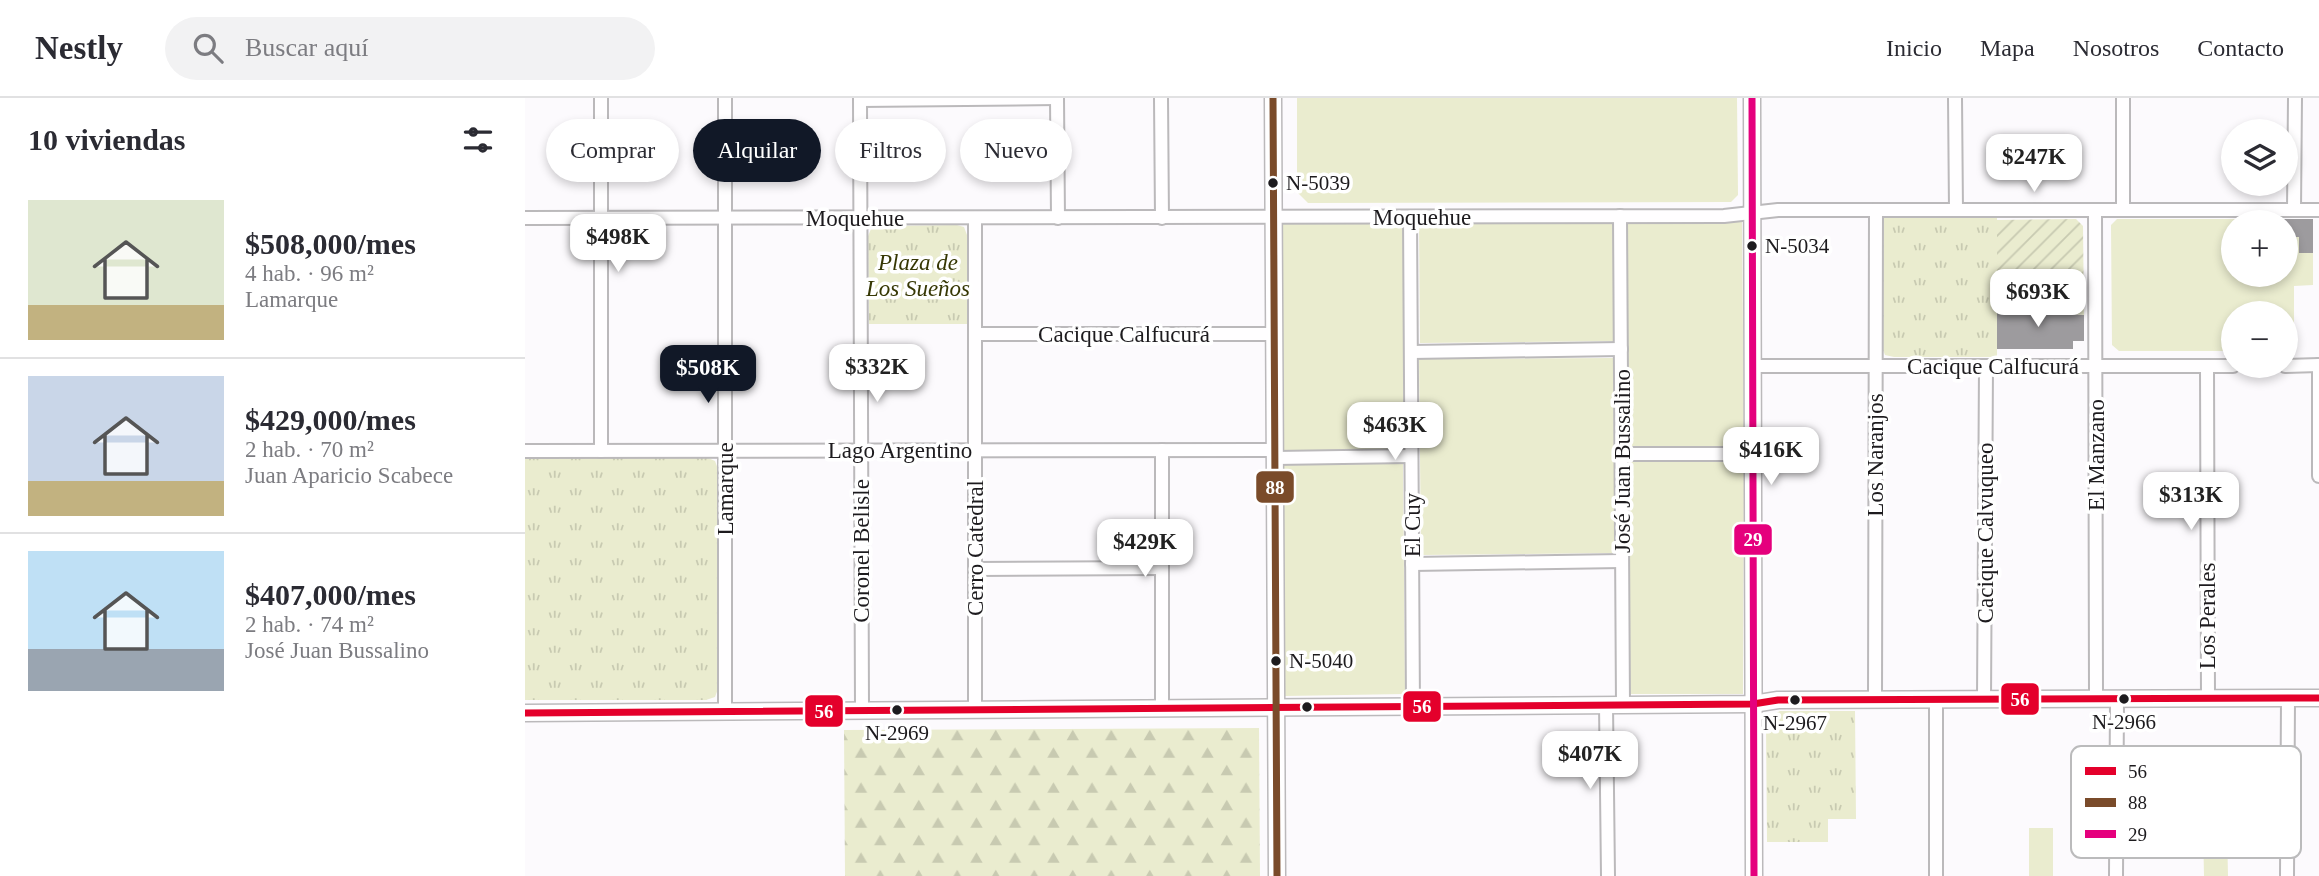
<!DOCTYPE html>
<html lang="es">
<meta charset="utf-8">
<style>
body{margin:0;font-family:Georgia,serif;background:#f2f2f3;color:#2b2b33;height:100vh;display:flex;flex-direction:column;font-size:26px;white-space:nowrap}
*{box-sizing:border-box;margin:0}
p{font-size:23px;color:#7c7c81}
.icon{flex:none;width:38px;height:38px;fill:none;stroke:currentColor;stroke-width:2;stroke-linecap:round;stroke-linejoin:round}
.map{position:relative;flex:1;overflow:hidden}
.details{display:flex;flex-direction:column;background:#fff;width:525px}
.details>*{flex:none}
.hud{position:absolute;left:21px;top:21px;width:665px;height:63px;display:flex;gap:14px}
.tools{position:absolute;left:1696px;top:21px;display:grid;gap:14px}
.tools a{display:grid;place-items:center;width:77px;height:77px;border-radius:50%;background:#fff;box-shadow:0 4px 10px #0003;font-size:35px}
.price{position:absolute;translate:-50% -60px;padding:0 16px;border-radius:14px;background:#fff;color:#222;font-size:23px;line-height:46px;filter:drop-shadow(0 2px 4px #0008)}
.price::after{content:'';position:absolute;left:50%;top:42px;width:21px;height:16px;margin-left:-10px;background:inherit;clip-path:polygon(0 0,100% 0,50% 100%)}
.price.active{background:#111827;color:#fff}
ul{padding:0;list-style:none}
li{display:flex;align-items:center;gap:21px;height:175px;padding:0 28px}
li+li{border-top:2px solid #e1e1e2}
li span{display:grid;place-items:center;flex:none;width:196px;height:140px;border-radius:0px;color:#555}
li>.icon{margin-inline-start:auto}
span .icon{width:84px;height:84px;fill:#fffc;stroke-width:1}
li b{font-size:30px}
h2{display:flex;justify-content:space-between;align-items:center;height:84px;padding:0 28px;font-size:30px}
.pill{padding:0 24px;border-radius:32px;background:#fff;box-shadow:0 4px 10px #0003;font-size:24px;line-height:63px}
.pill.active{background:#111827;color:#fff}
header{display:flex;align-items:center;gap:42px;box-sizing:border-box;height:98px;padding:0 35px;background:#fff;border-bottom:2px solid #e1e1e2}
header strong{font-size:33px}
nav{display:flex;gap:38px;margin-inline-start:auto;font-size:24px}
.search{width:490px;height:63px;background:#f2f2f3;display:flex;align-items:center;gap:18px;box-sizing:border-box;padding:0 24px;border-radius:38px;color:#7c7c81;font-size:26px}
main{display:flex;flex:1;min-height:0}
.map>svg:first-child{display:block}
</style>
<header>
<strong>Nestly</strong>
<div class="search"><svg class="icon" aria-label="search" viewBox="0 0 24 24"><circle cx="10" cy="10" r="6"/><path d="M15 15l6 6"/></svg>Buscar aquí</div>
<nav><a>Inicio</a><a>Mapa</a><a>Nosotros</a><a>Contacto</a></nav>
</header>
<main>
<section class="details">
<h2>10 viviendas<svg class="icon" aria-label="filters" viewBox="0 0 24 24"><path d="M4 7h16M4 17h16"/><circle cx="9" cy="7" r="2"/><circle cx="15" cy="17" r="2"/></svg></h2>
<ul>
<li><span style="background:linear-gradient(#dfe7d0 75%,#c2b280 0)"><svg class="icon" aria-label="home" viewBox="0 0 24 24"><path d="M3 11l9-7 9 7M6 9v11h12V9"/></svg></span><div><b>$508,000/mes</b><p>4 hab. · 96 m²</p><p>Lamarque</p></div></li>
<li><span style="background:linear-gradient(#c9d6e8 75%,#c2b280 0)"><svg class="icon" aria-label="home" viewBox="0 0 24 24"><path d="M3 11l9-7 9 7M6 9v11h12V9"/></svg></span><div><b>$429,000/mes</b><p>2 hab. · 70 m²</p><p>Juan Aparicio Scabece</p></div></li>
<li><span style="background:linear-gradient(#bfe0f5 70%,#9aa5b1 0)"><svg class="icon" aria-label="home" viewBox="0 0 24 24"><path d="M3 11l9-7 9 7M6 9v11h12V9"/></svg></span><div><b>$407,000/mes</b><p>2 hab. · 74 m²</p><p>José Juan Bussalino</p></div></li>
</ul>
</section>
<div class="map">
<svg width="1794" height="778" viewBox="0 0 1794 778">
<defs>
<pattern id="forest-firs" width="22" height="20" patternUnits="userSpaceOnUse" patternTransform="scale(1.75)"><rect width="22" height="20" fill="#eaeccf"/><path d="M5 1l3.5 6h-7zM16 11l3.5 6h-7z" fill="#c8cab1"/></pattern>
<pattern id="park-tufts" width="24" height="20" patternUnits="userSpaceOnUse" patternTransform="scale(1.75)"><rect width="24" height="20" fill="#eaeccf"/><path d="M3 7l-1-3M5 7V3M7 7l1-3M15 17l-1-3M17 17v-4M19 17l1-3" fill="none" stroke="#c8cab1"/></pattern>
<pattern id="garden-furrows" width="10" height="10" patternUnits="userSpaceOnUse" patternTransform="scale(1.75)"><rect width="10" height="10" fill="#eaeccf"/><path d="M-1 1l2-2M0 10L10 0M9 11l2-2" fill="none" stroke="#c8cab1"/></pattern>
</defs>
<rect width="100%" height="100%" fill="#fcfafd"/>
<g fill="#eaeccf" fill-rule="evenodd">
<path d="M772 0H1212L1213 97 1206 104 783 105 772 94Z"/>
<path d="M1592 121H1788V187L1769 188V254H1761L1760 215H1708V253H1594L1587 247 1586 127ZM1708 124H1760V177H1708Z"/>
<path d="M1217 123 1219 350H1104L1102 124Z"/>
<path d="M1088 124 1090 243 895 245 894 125Z"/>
<path d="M757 126H878L879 353H758Z"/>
<path d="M1088 260 1090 455 896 457 894 261Z"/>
<path d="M1104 361H1219L1218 596H1103Z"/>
<path d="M878 365 880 596 760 598 758 366Z"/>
<rect x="1504" y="730" width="24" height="48"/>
<path d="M1678 730H1702L1703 778H1679Z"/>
</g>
<path fill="url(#forest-firs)" d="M734 630 735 778H320L319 632Z"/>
<g fill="url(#park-tufts)">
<path d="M1472 116V259H1369L1360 257 1356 247V129L1357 122 1362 117Z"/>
<path d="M432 127 439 129 442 137 443 226H344L343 138 346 131 353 128Z"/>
<path d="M0 359H181L190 363 193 371V591L190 599 181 602H0Z"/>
<path d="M1255 613H1330L1331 721H1303V744H1242L1241 627 1244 619Z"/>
</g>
<path fill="url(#garden-furrows)" d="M1551 121 1558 128 1559 217 1472 211V122Z"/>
<g fill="#9d9b9e">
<path d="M1710 121H1788V155H1774V139H1764L1765 133H1760V124H1710Z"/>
<path d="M1472 211H1541V217H1559V243H1548V251H1472Z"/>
</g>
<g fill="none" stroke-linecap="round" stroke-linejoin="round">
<g stroke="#bbb9bb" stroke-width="16">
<g id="street">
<path d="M76 0V353"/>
<path d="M200 0V613"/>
<path d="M335 0 337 612"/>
<path d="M532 0 533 120"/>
<path d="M636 0 637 120"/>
<path d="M1430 0 1431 112"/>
<path d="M335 2 532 0"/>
<path d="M1570 112 1571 601"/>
<path d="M1598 112V0"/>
<path d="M1769 112 1770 0"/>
<path d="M1095 118 1098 607"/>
<path d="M885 119 888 609"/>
<path d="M0 120 1199 118 1253 112H1794"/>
<path d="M450 236H749"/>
<path d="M886 254 1096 251"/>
<path d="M1794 267V378"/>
<path d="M1227 268H1708"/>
<path d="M1682 268 1683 601"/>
<path d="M1760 268 1794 267"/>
<path d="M637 352V610"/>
<path d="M0 353 750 352"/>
<path d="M1097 356H1227"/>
<path d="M750 360 886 358"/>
<path d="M887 466 1097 463"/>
<path d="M450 471 637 470"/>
<path d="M1350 602 1351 112"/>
<path d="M1411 602V778"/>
<path d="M1459 602 1461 268"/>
<path d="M1081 607 1083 778"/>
<path d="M450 612V120"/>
<path d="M1591 778 1592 601"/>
<path d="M1762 778 1763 601"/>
</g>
</g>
<g stroke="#bbb9bb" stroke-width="19">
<g id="secondary">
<path d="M748 0 752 778"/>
<path d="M1227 0 1229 778"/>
<path d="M0 615 1228 606 1253 602 1794 600"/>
</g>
</g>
<use href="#street" stroke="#fffeff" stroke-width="12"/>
<use href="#secondary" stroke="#fffeff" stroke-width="16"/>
<g stroke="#fff" stroke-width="12">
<path id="bus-1" d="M0 615 1228 606 1253 602 1794 600"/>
</g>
<g stroke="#fff" stroke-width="12">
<path id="bus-2" d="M748 0 752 778"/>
</g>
<g stroke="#fff" stroke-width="12">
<path id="bus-3" d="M1227 0 1229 778"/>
</g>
<use href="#bus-1" stroke="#e4002b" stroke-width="7"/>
<use href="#bus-2" stroke="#7a4b2a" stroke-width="7"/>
<use href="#bus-3" stroke="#e5007d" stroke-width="7"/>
</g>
<g fill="#1d1b1e" stroke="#fff" stroke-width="2.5">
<circle cx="748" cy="85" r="6"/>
<circle cx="1227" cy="148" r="6"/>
<circle cx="751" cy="563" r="6"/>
<circle cx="1599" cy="601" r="6"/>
<circle cx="1270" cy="602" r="6"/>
<circle cx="782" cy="609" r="6"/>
<circle cx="372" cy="612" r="6"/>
</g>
<g text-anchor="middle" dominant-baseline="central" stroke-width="7" stroke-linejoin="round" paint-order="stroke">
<g font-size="21" fill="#1d1b1e" stroke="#fff" text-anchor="start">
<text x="761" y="85">N-5039</text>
<text x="1240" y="148">N-5034</text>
<text x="764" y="563">N-5040</text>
<text x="1599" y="624" text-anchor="middle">N-2966</text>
<text x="1270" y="625" text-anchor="middle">N-2967</text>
<text x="372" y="635" text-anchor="middle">N-2969</text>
</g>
<g font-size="23" fill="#1d1b1e" stroke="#fff">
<text x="897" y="119">Moquehue</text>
<text x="330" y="120">Moquehue</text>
<text x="599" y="236">Cacique Calfucurá</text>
<text x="1468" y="268">Cacique Calfucurá</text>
<text x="375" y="352">Lago Argentino</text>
<text transform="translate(1350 357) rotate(-90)">Los Naranjos</text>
<text transform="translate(1571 357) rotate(-90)">El Manzano</text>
<text transform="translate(1097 363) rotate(-90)">José Juan Bussalino</text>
<text transform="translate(200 391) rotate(-90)">Lamarque</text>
<text transform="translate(887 427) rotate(-90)">El Cuy</text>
<text transform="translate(1460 435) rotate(-90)">Cacique Calvuqueo</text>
<text transform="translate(450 450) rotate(-90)">Cerro Catedral</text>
<text transform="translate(336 453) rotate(-90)">Coronel Belisle</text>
<text transform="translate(1682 518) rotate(-90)">Los Perales</text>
</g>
<g font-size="23" font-style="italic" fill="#363704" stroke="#fff">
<text x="393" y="164">Plaza de<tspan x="393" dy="26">Los Sueños</tspan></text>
</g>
</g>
<rect x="1546" y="648" width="230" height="112" rx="10" fill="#fff" stroke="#bbbbbc" stroke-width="2"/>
<rect x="1560" y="669" width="31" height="8" fill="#e4002b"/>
<rect x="1560" y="700" width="31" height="9" fill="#7a4b2a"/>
<rect x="1560" y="732" width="31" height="8" fill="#e5007d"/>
<g font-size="19" fill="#1d1b1e">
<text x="1603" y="680">56</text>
<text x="1603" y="711">88</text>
<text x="1603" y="743">29</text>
</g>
<g stroke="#fff" stroke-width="2.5">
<rect x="730" y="372" width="40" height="34" rx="7" fill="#7a4b2a"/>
<rect x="1208" y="425" width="40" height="33" rx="7" fill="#e5007d"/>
<rect x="1475" y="584" width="40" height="34" rx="7" fill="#e4002b"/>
<rect x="877" y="592" width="40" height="33" rx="7" fill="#e4002b"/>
<rect x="279" y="596" width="40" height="34" rx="7" fill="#e4002b"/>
</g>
<g font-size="19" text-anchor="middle" font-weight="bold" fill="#fff">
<text x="750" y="396">88</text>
<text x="1228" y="448">29</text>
<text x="1495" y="608">56</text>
<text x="897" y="615">56</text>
<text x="299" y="620">56</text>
</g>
</svg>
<div class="tools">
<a><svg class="icon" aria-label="layers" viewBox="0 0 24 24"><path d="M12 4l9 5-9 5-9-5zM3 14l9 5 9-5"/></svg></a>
<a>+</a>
<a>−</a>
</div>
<b class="price" style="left:1509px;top:96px">$247K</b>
<b class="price" style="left:93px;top:176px">$498K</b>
<b class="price" style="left:1513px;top:231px">$693K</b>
<b class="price" style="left:352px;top:306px">$332K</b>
<b class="price active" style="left:183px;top:307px">$508K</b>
<b class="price" style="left:870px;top:364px">$463K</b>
<b class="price" style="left:1246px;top:389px">$416K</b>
<b class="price" style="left:1666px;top:434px">$313K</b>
<b class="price" style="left:620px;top:481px">$429K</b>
<b class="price" style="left:1065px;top:693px">$407K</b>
<div class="hud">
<a class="pill">Comprar</a>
<a class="pill active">Alquilar</a>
<a class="pill">Filtros</a>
<a class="pill">Nuevo</a>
</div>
</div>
</main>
